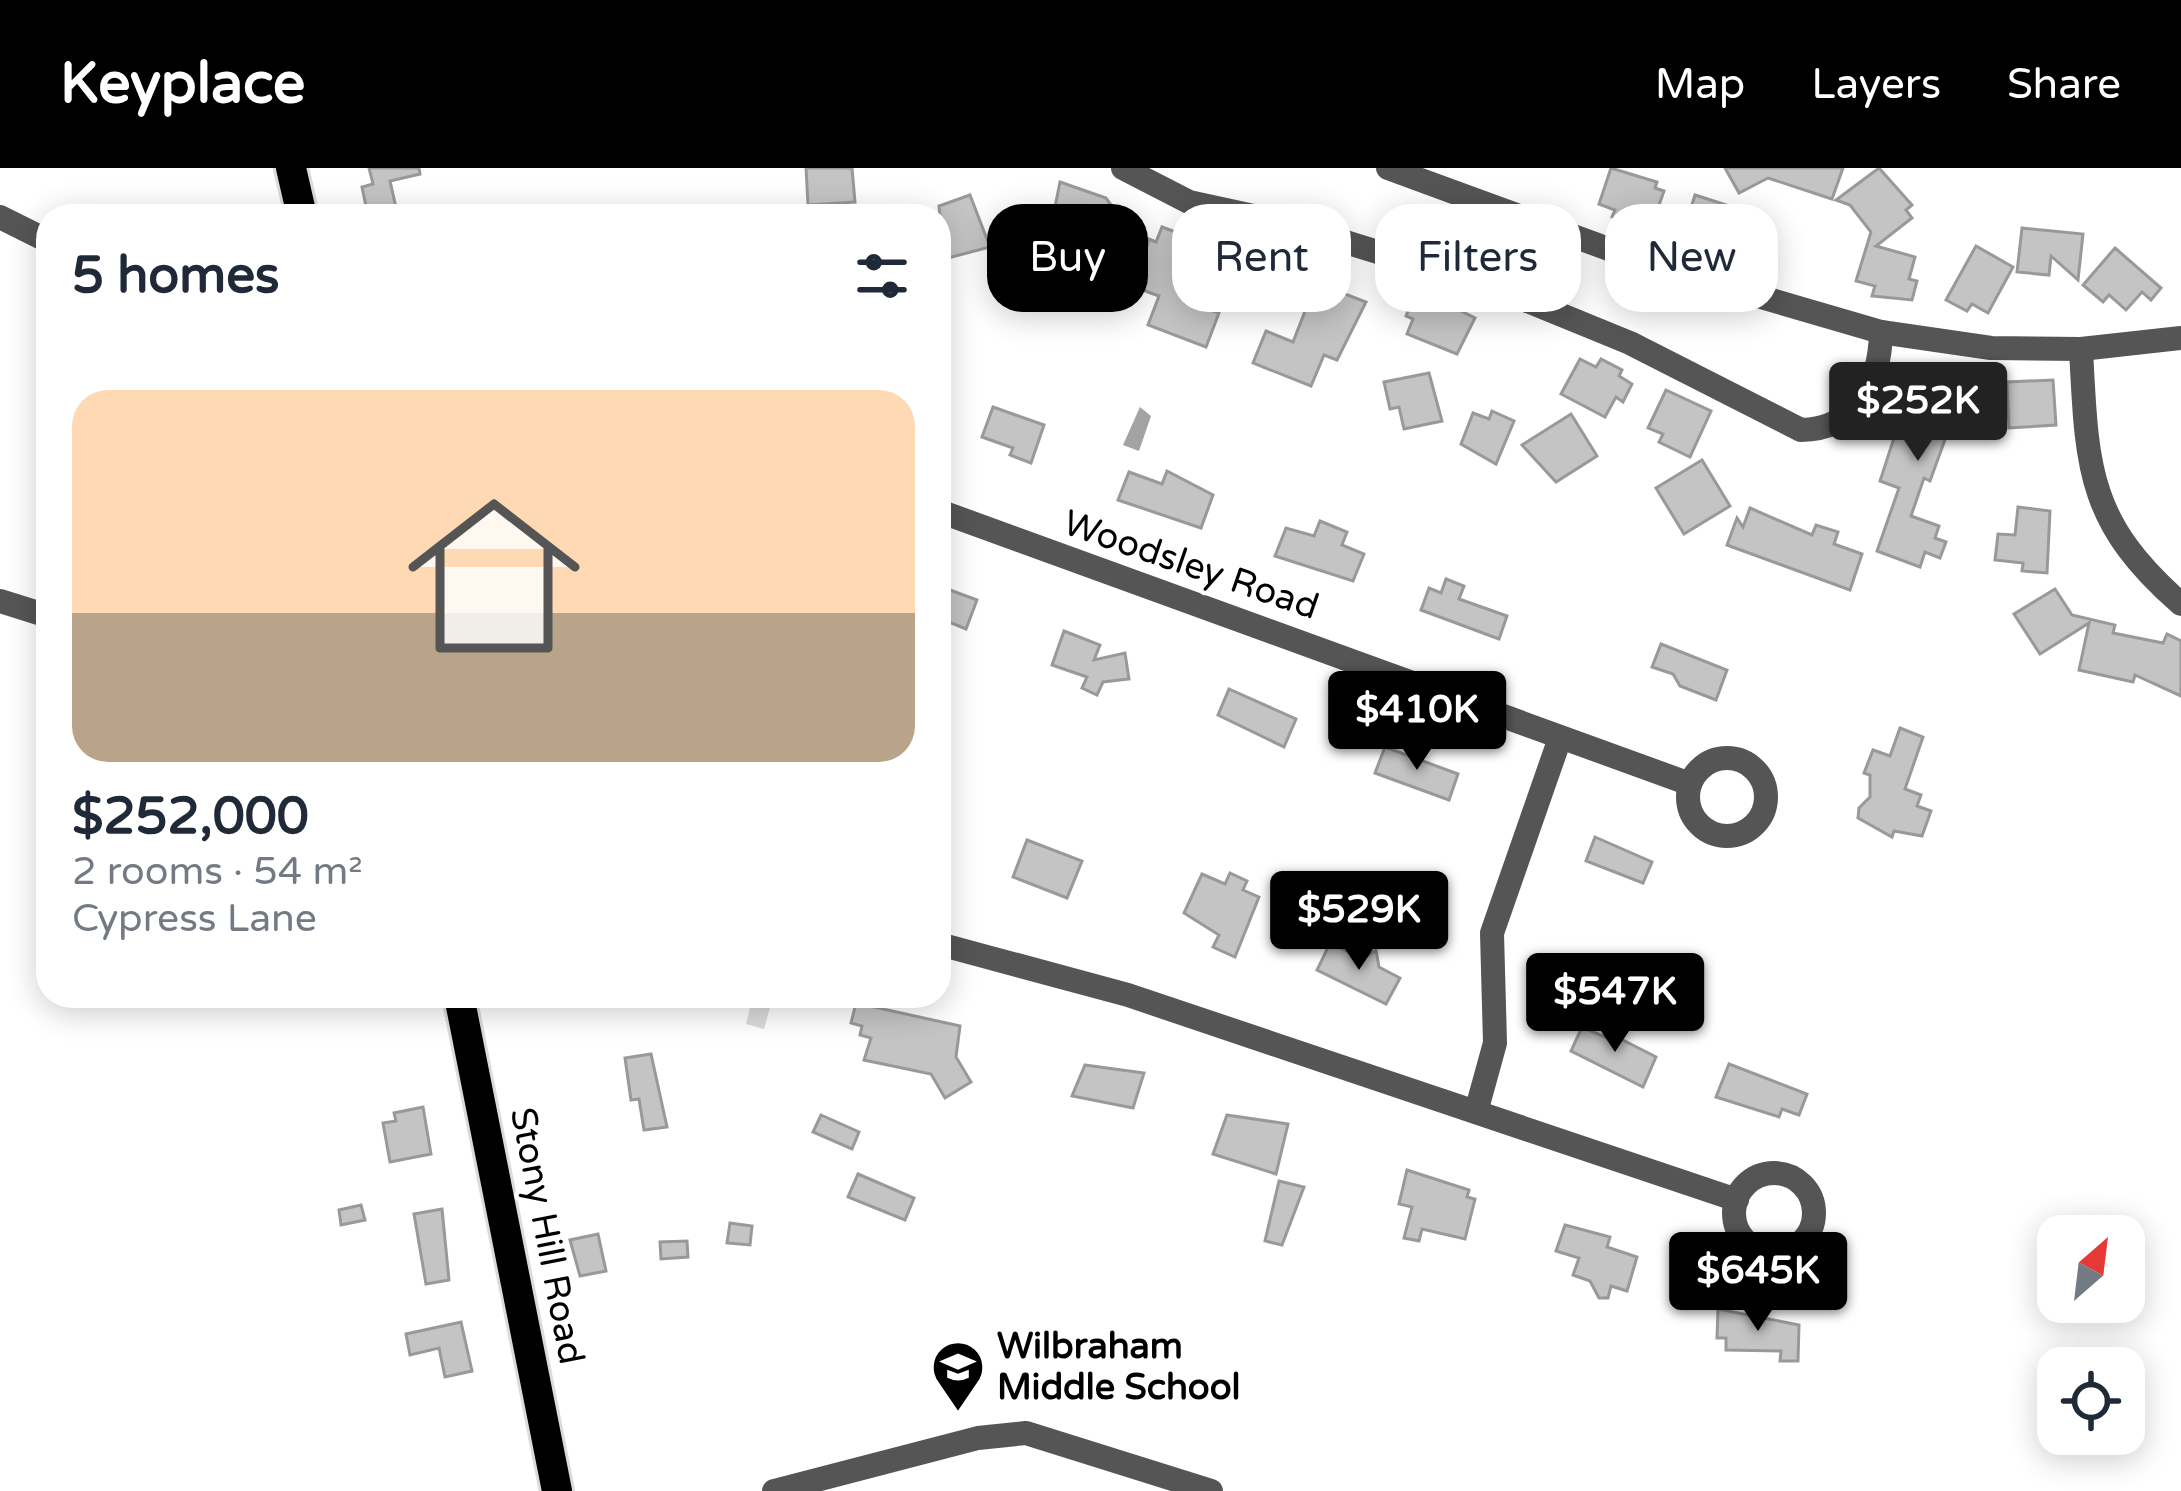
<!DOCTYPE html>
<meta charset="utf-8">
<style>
body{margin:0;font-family:"Varela Round",sans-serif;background:#f6f6f7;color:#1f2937;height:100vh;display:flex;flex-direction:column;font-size:45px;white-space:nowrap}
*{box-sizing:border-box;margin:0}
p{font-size:39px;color:#747a83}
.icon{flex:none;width:66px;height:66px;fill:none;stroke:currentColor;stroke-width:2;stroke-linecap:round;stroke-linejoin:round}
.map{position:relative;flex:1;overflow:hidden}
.drawer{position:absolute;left:36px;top:36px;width:915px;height:804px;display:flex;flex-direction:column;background:#fff;border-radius:36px;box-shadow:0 6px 30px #0003}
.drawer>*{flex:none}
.hud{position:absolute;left:987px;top:36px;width:1014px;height:108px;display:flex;gap:24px}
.needle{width:78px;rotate:28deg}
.tools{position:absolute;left:2037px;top:1047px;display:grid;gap:24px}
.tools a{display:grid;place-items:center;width:108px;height:108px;border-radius:24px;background:#fff;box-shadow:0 6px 30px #0003;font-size:60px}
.price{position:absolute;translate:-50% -102px;padding:0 27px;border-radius:12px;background:#000;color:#fff;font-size:39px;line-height:78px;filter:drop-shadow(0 3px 6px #0008)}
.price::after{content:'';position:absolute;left:50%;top:72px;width:36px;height:27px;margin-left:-18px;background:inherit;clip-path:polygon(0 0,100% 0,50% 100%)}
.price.current{background:#222;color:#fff}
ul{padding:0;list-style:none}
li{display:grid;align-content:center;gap:24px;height:636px;padding:0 36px}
li span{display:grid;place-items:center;height:372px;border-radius:36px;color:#555}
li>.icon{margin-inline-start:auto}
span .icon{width:216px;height:216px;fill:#fffc;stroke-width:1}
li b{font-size:51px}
h2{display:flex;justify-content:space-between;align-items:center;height:144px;padding:0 36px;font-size:51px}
.chip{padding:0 42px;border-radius:36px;background:#fff;box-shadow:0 6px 30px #0003;font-size:42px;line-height:108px}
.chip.current{background:#000;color:#fff}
header{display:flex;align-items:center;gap:72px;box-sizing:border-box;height:168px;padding:0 60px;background:#000;color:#fff}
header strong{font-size:57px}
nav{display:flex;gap:66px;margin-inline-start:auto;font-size:42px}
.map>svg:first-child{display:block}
</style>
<header>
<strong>Keyplace</strong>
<nav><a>Map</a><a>Layers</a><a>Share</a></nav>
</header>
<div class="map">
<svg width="2181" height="1323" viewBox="0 0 2181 1323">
<rect width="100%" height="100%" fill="#fff"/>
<path fill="#dcdcdc" d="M753 828H773L764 861 746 856Z"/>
<path fill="#a3a3a3" d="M1140 239 1151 248 1139 283 1123 277Z"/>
<g fill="#c4c4c4" stroke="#999" stroke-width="3">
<path d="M369 0H419L420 6 390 13 398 48H368L362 19 373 16Z"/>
<path d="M806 0H852L855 34 808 37Z"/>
<path d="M1611 0 1657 14 1655 20 1664 23 1659 37 1689 46 1695 27 1739 41 1731 77 1712 71 1710 78 1697 77 1638 53 1636 58 1612 49 1615 42 1599 36Z"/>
<path d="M1725 0H1843L1832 31 1768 10 1739 25Z"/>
<path d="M1879 0 1912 37 1906 42 1912 50 1876 78 1915 89 1909 111 1917 113 1912 132 1872 128 1875 118 1856 113 1871 64 1850 37 1836 32Z"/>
<path d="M1060 14 1106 30 1116 44 1099 52 1091 72 1051 59Z"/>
<path d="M970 27 990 79 944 91 939 38Z"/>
<path d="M1162 59 1225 82 1217 104 1203 99 1189 134 1219 145 1206 179 1148 157 1159 128 1134 119 1149 71 1156 74Z"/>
<path d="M2022 60 2083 66 2078 112 2051 88 2049 107 2017 104Z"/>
<path d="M1043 66 1058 113 1034 120 1031 110 1011 116 1001 84Z"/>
<path d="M1976 78 2013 99 1988 145 1972 136 1967 143 1946 132Z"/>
<path d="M2115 80 2161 120 2151 132 2142 124 2126 142 2109 127 2103 134 2083 117Z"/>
<path d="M1301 109 1366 134 1337 192 1324 187 1311 218 1253 195 1266 163 1293 174 1307 138 1292 131Z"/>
<path d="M1429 127 1475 150 1457 186 1407 166 1413 151 1406 148 1414 128 1427 133Z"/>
<path d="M1580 191 1596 199 1601 191 1622 202 1619 208 1632 216 1623 234 1616 229 1605 249 1561 226Z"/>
<path d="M1917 199 1959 212 1956 220 1963 222 1930 313 1924 310 1911 348 1939 358 1935 370 1946 374 1940 390 1925 384 1920 399 1877 383 1899 320 1880 313Z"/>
<path d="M1429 205 1442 253 1404 261 1399 239 1390 241 1384 214Z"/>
<path d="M2053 212 2056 257 2009 260 2007 214Z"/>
<path d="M1666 222 1711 243 1690 289 1659 274 1663 266 1648 260Z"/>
<path d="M993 239 1044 257 1031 295 1010 287 1013 280 982 269Z"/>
<path d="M1492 243 1514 253 1496 296 1461 276 1473 245 1489 251Z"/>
<path d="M1571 246 1597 288 1556 314 1522 277Z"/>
<path d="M1702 292 1730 338 1684 366 1656 320Z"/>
<path d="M1167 303 1213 327 1201 360 1118 332 1129 304 1162 316Z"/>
<path d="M2018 339 2050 343 2047 405 2022 403 2023 395 1995 392 1998 366 2015 367Z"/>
<path d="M1750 340 1812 367 1816 357 1838 364 1834 376 1862 386 1850 422 1727 377 1737 350 1743 359Z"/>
<path d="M1320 353 1347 364 1342 377 1364 386 1353 413 1275 388 1286 360 1314 368Z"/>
<path d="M1446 411 1464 418 1459 431 1507 448 1499 471 1421 442 1429 420 1441 425Z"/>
<path d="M939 418 977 432 966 461 939 450Z"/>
<path d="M2055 421 2072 447 2115 457 2113 465 2163 475 2167 466 2181 473V528L2135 507 2133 514 2079 502 2089 455 2040 486 2014 446Z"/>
<path d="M1064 463 1100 477 1094 492 1125 485 1129 511 1103 514 1097 527 1082 520 1087 509 1052 497Z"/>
<path d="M1661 476 1727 502 1716 532 1680 518 1673 506 1652 499Z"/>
<path d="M1229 521 1296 551 1284 579 1218 547Z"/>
<path d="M1900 560 1923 569 1905 621 1921 627 1917 638 1931 643 1922 668 1894 663 1892 669 1858 650 1859 640 1870 629V607L1864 605 1873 582 1890 588Z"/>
<path d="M1385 579 1458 606 1449 632 1375 605Z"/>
<path d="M1595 669 1652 694 1643 715 1586 693Z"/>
<path d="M1027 672 1082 693 1067 730 1013 709Z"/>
<path d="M1230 705 1247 713 1243 722 1259 729 1235 789 1213 779 1219 767 1184 745 1202 706 1225 716Z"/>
<path d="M1330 775 1363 791 1376 782 1379 799 1400 810 1386 836 1317 802Z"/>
<path d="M856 835 960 858 956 889 971 914 945 930 931 906 864 892 871 870 860 867 862 858 851 855Z"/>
<path d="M1582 859 1605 869 1607 864 1656 889 1643 919 1571 883Z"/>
<path d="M651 886 667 959 644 962 639 931 631 932 625 890Z"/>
<path d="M1729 896 1807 926 1799 947 1782 941 1779 949 1716 929Z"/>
<path d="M1085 897 1144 905 1133 940 1072 928Z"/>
<path d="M423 939 431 986 390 994 383 955 396 953 394 945Z"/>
<path d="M821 947 859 964 852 981 813 964Z"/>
<path d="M1227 947 1288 956 1276 1006 1213 986Z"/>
<path d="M1407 1002 1469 1022 1467 1029 1475 1031 1465 1071 1422 1061 1419 1073 1404 1070 1412 1039 1399 1036Z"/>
<path d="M858 1006 914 1030 905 1052 848 1029Z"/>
<path d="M1279 1013 1304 1019 1282 1077 1265 1073Z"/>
<path d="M361 1037 365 1052 341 1057 339 1042Z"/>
<path d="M442 1041 449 1112 426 1116 414 1046Z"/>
<path d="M730 1055 752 1058 750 1077 727 1075Z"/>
<path d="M1565 1057 1610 1069 1607 1079 1637 1089 1627 1123 1611 1118 1608 1130H1599L1590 1113 1573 1107 1579 1090 1556 1083Z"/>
<path d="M598 1066 606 1103 580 1108 570 1072Z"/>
<path d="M687 1073 688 1089 661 1091 660 1074Z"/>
<path d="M1718 1141 1799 1157 1798 1193H1780L1781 1183 1726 1182V1170H1717Z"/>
<path d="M461 1154 472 1203 445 1209 439 1180 410 1187 406 1166Z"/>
</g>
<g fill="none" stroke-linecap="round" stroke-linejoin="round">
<g stroke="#dbdbdb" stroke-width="36">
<g id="major">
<path d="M291 0 302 48"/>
<path d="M459 828 557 1323"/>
</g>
</g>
<g stroke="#555" stroke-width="24">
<path d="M1123 0 1189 34 1277 53 1498 121 1630 175 1801 262C1857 261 1880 215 1881 164"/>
<path d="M1388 0 1655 98 1881 164 1991 180 2081 181 2181 170"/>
<path d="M0 49 48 73"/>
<path d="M2081 181C2087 300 2087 354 2181 436"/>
<path d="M939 343 1690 616"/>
<path d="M0 433 48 448"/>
<circle cx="1727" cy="629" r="39"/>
<path d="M939 776 1128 827 1737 1032"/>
<path d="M1476 944 1495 875 1492 765 1560 570"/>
<circle cx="1774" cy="1045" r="40"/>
<path d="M774 1323 978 1270 1026 1265 1211 1323"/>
</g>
<use href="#major" stroke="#000" stroke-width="30"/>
</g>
<defs>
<g id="school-pin" transform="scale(2.7)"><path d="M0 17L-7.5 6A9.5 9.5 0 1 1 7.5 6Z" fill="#000" stroke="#fff"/><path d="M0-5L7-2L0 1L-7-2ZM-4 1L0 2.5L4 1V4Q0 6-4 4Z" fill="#fff"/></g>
</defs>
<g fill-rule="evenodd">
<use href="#school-pin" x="958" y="1199"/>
</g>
<g text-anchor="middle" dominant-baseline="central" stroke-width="9" stroke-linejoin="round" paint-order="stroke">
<g font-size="36" fill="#000" stroke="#fff">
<text transform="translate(1191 397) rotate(19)">Woodsley Road</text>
<text transform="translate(547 1068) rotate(79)">Stony Hill Road</text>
</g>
<g font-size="36" font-weight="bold" fill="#000" stroke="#fff" text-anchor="start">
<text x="997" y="1178">Wilbraham<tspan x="997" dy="41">Middle School</tspan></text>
</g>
</g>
</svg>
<div class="tools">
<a><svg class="needle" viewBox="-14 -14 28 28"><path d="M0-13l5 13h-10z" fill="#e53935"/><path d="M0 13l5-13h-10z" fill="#747a83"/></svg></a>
<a><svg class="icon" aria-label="locate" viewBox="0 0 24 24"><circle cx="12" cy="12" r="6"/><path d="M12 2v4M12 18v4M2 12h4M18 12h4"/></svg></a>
</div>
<b class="price current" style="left:1918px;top:296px">$252K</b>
<b class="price" style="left:1417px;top:605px">$410K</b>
<b class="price" style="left:1359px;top:805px">$529K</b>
<b class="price" style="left:1615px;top:887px">$547K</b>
<b class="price" style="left:1758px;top:1166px">$645K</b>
<div class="hud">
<a class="chip current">Buy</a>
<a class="chip">Rent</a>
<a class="chip">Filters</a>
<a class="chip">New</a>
</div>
<section class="drawer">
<h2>5 homes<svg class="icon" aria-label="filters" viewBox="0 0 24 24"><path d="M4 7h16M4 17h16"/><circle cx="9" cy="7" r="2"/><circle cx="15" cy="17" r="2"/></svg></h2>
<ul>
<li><span style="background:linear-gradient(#ffd9b3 60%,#b9a48a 0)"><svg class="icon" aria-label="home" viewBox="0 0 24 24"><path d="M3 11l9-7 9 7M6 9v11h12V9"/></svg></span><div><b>$252,000</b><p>2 rooms · 54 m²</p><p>Cypress Lane</p></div></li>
</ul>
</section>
</div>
